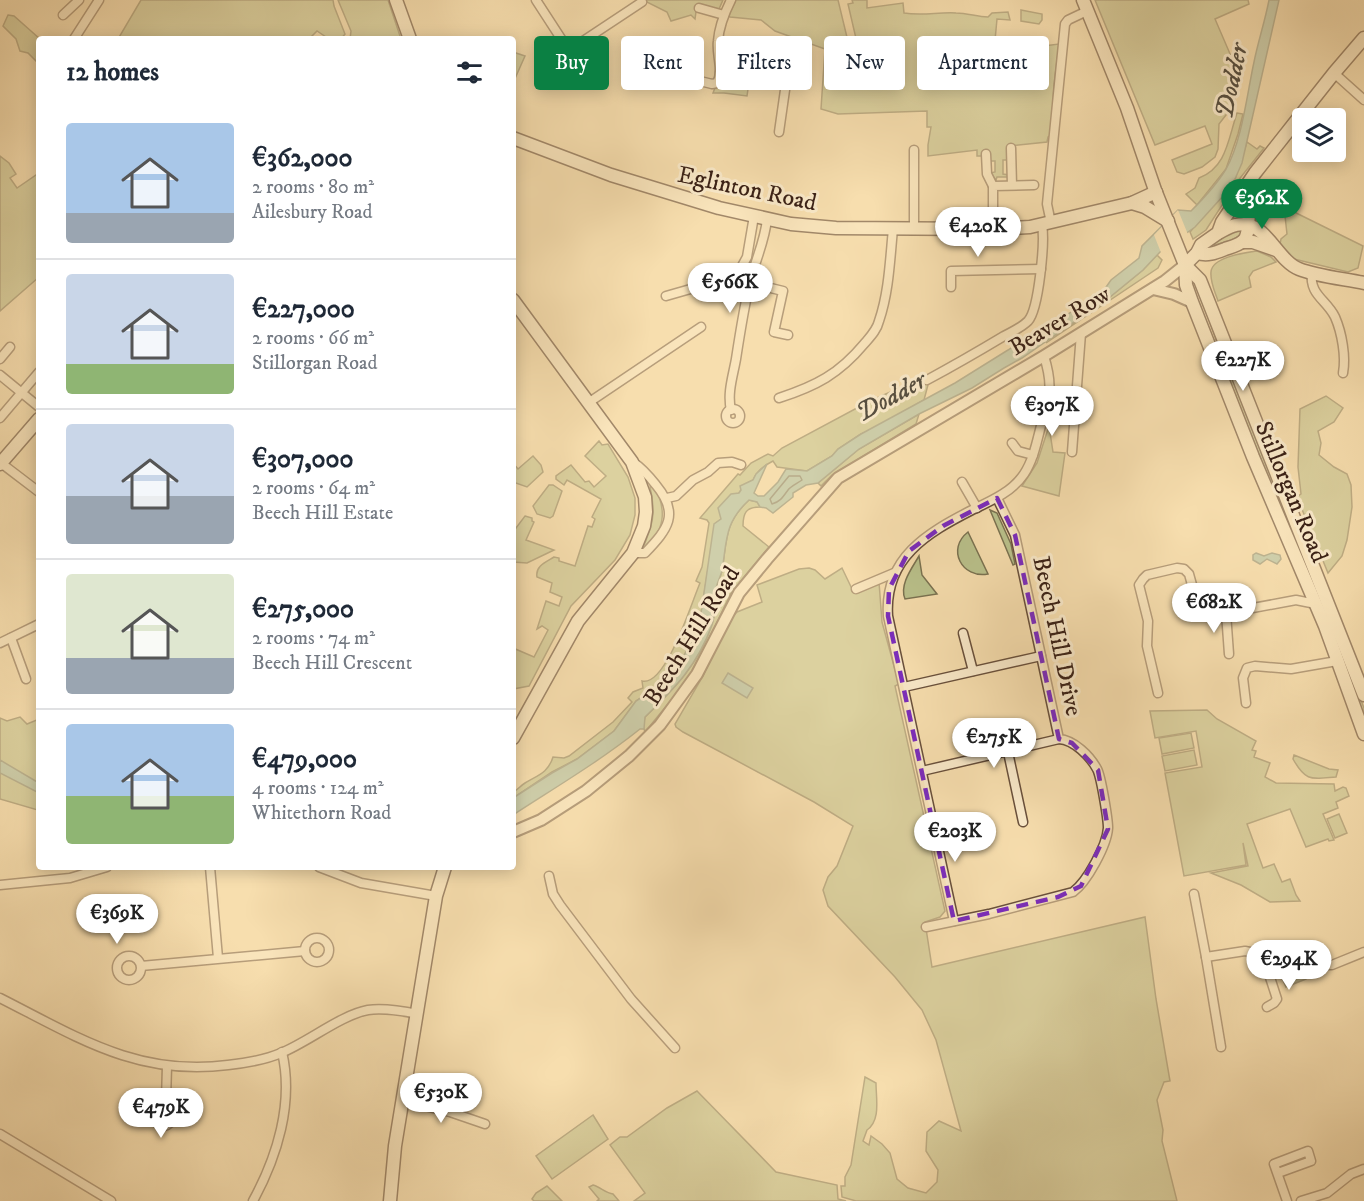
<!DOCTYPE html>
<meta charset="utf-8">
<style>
body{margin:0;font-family:"IM FELL DW Pica",serif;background:#f2f2f3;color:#1f2937;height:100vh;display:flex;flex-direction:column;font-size:22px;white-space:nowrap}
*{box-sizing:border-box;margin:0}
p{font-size:20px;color:#747a83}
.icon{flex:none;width:33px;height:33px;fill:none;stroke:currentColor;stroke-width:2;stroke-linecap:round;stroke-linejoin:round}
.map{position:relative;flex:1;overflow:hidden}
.drawer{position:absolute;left:36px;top:36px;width:480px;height:834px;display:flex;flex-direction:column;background:#fff;border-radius:6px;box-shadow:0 3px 15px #0003}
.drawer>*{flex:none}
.top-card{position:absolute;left:534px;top:36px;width:570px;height:54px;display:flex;gap:12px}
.fabs{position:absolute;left:1292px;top:108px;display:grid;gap:12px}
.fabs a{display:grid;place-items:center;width:54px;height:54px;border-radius:6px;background:#fff;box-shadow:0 3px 15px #0003;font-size:30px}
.price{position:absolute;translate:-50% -51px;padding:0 14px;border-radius:21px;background:#fff;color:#222;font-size:20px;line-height:39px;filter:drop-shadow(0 2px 3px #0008)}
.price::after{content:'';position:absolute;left:50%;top:36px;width:18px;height:14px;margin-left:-9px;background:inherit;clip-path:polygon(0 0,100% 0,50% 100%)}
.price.on{background:#0b8043;color:#fff}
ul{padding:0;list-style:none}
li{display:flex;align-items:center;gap:18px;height:150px;padding:0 30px}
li+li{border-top:2px solid #e0e1e3}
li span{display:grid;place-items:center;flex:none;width:168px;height:120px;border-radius:6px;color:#555}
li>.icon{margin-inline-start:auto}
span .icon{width:72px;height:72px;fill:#fffc;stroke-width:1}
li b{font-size:26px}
h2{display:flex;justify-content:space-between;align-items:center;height:72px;padding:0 30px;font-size:26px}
.tag{padding:0 21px;border-radius:6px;background:#fff;box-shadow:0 3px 15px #0003;font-size:21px;line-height:54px}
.tag.on{background:#0b8043;color:#fff}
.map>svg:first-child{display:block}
</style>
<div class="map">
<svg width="1364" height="1201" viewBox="0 0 1364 1201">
<rect width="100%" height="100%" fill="#f7deae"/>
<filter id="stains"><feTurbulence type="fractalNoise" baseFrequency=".00333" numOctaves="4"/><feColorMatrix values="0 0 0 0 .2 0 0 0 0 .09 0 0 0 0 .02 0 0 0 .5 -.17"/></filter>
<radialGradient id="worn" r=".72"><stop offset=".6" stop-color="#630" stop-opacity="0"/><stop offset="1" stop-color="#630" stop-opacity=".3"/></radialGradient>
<g fill="#bac28c" stroke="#7a7251" stroke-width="1.5">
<path d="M141 0H333L334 6 345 34 341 39H329L317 31 309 39H118Z"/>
<path d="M338 0H388L401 39H350L351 31Z"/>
<path d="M643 0H723L719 9 697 5 695 19 691 15 671 21 667 12Z"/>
<path d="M736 0H838L852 58 861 60 848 4 853 3 852 0H867V8L903 3 904 13C922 16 938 12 956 13 968 13 977 17 988 17L992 13 1008 12 1010 20 997 19 994 51H1003L1059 44 1054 85 1051 135 1048 137 1047 142 1009 146V160H1003V174L1009 175V177H997L996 180 990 173 995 172V161H989L983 156H977V150L928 156V145L931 127H927V111L838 114 821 109 825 49 775 31 761 20 730 17 728 15Z"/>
<path d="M1095 0H1248L1249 4 1215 19 1240 77 1233 106 1219 124 1218 149 1215 157 1202 167 1184 174 1177 172 1172 160 1212 144 1205 126 1155 145Z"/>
<path d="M1021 10 1042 14V20L1039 24 1021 21Z"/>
<path d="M8 15 14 16 40 39 39 64 28 53 20 51 16 39 3 26Z"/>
<path d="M513 52 525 56 513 83Z"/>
<path d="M726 78 731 79 730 86 748 89 747 96 724 93H713L715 88 723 86Z"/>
<path d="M1237 113 1243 114 1238 134 1226 169 1197 205 1186 194 1195 188 1199 178C1227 167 1228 139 1237 113Z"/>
<path d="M1247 142 1257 149 1260 146 1264 148 1237 182 1206 230 1193 239 1190 232 1235 179Z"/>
<path d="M0 156 9 163 16 174 10 178 17 188 39 173V277L0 311Z"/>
<path d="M1284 207 1363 246 1358 268 1348 272 1294 259 1280 244 1281 239 1287 234Z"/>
<path d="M1240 230 1242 232C1238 240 1223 242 1215 245L1212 243 1228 233Z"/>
<path d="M1257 251 1271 257 1276 262 1253 271 1249 277 1251 287 1218 301C1215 292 1210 282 1211 272 1212 257 1244 253 1257 251Z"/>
<path d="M1157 255 1162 260 1158 268 1046 343 1110 297 1143 270Z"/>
<path d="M1210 322 1364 708V716L1231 385Z"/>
<path d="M924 377 929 381 924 400 872 430 861 434 838 449 832 456 807 471 777 467 773 461C765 465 757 471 753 480L745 484 721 519 715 524 699 627 680 663 668 680 636 701 614 731 577 759 552 772 513 798V792C518 790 520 786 525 783 538 775 548 773 553 757L564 758 569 756 613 722 632 702 628 698 633 692 643 688 642 681C666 687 692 601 700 583L696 581 702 567 709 523 707 520 700 518 738 474 740 475 751 463 768 454 773 456 782 448 870 401Z"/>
<path d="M1326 396 1343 408 1334 422 1318 431 1321 443 1319 455 1334 467 1347 474 1351 485 1352 507 1347 540 1342 556 1328 573 1297 497 1301 494 1298 467 1300 409Z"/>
<path d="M919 414 916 424 832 475 821 486 818 483 859 449Z"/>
<path d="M1049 426 1053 452 1065 453 1059 496 1022 486 1037 463Z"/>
<path d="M599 441 602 445 608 444 628 477 635 498V515L630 535 615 560 571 606 529 686 513 689V648L534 657 548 630 542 626 537 629 546 601 559 606 562 597 550 592 552 583 537 577C535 566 546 562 554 557L559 558V561L575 566 588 526 592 527 595 519 592 517 601 499 567 480 564 485 556 479V476L571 465 585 482 589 481 594 487 606 476 585 456Z"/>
<path d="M533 456 541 465 543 472 527 487 513 482V463L518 469Z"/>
<path d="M549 485H553L562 491 553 516 550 518 537 514 533 506Z"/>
<path d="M654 485C667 510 666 531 642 550 653 525 656 514 650 487Z"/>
<path d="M749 500 758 502 760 507C746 507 743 513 743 526L769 547 731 593 698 662 686 682 645 732 643 726 645 717C674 689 702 661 713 620 716 611 714 602 715 593 716 585 720 578 722 571 727 540 724 523 749 500Z"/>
<path d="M990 510 997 513 1011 544 1015 564 1013 565Z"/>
<path d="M525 516 532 518V521L534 522 526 540 554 550 527 563 513 562V532Z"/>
<path d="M968 532 988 574C962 579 946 549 968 532Z"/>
<path d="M919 556 922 575 937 594 905 599C899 585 912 568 919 556Z"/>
<path d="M809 568 815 570 825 579 842 568 854 593 879 582 882 622 899 684 895 686 945 911 940 917 925 922 932 967 1145 917 1156 999 1170 1081 1164 1082 1157 1100 1163 1130 1162 1141 1177 1201H856L842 1197 841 1186H845V1177L851 1165 865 1077 876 1083C876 1099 881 1120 867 1130L863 1141 869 1145 871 1136 882 1144 890 1153 897 1179 908 1188 926 1193 937 1182 938 1170 926 1151 927 1132 939 1121 961 1131 936 1040 922 1010 895 977 828 906 823 890 828 877 837 866 853 826 814 802 683 732 676 727 675 724 703 676 729 620 737 612 762 602 757 585 799 569Z"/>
<path d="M1207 710 1217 719 1256 741 1252 750 1256 751 1254 757 1270 763 1265 777 1276 783 1334 784 1335 791 1343 787 1346 788 1349 796 1336 802 1338 808 1323 814 1334 840 1329 841 1328 839 1306 847 1290 809 1247 824 1263 868 1274 864 1282 882 1290 879 1296 895 1300 901 1270 902 1241 885 1211 873 1248 866 1243 843 1246 865 1184 876 1165 773 1202 767 1196 731 1155 738 1150 711Z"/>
<path d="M20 717 27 724 39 719V813L38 810 0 799V718L7 721Z"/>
<path d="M1191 733 1194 748 1162 754 1159 738Z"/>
<path d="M1194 750 1197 765 1165 771 1162 756Z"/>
<path d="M1294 755 1329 769 1338 770 1336 777C1311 779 1306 782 1293 759Z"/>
<path d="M1339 814 1347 833 1335 838 1327 819Z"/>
<path d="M1274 960 1301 965 1306 979 1286 987Z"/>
<path d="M697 1091 776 1172 837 1185 838 1199 846 1201H634L645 1193 610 1145 620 1137H627L667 1108Z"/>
<path d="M593 1115 608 1139 552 1179 536 1156Z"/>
<path d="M593 1185C600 1187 606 1193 613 1194L619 1201H597L599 1199 589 1187Z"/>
<path d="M547 1186 562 1201H534L532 1199 536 1193Z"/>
</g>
<g fill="#9ebda6" stroke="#767f6c" stroke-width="1.5">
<path d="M1269 0H1279L1242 163 1235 179 1223 196 1195 227 1160 252 1143 270 1110 297 1022 358 1004 368 972 388 919 414 859 449 818 483 806 485 793 493V497L773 513 766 508 760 507 757 502 749 500C724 523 727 541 722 571 720 578 716 585 715 593 714 604 716 614 712 625 697 666 675 688 645 717L644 729H640C600 761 556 787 513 815V798L552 773 577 759 614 731 636 701 668 680 680 663 699 627 714 524 721 519 718 508 731 494 739 493 741 490 740 486 753 480 756 474 767 464 754 493 758 496H764L778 482 786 469 807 471 832 456 838 449 861 434 955 383 1008 350 1031 334 1068 314 1104 290 1111 280 1139 258 1142 246 1178 210 1191 211C1203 199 1217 184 1226 169 1242 141 1247 94 1254 62 1258 42 1265 21 1269 0Z"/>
<path d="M1256 553 1264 556 1272 553 1280 555 1281 559 1277 564 1267 559 1260 564 1253 560V555Z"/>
<path d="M728 673 753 688 747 698 722 683Z"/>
<path d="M0 760 39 783V793L0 773Z"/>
</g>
<path fill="#f7deae" d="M1178 210 1189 237 1162 255 1154 235Z"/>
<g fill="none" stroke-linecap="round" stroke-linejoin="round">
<path stroke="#6c6f5e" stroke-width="1.5" d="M789 476H800L802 480C798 483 791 486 788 490 783 497 780 502 772 504L770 499Z"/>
<g stroke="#69503c" stroke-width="11">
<g id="minor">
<path d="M536 0 584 74"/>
<path d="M699 8 724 15"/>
<path d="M63 15 79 0"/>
<path d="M74 39 99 0"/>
<path d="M568 51 642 2"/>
<path d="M647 66 661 70 669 67 676 70 680 76 712 84 717 83C724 71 716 54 718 41 719 27 725 12 731 0"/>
<path d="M720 72 786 81"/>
<path d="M1334 73 1364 100"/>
<path d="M779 132 790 55"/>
<path d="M1011 148 1012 185"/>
<path d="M986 154 987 174 993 186"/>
<path d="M1051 223 1047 204 1065 24 1068 20 1087 11"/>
<path d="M914 229V150"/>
<path d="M993 229V186L1034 185"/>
<path d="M1312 272C1309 295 1326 299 1335 317 1342 333 1346 357 1343 373"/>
<path d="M750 283 783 291 774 332 788 335"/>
<path d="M951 287V271L1041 269"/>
<path d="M666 296 701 286 719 270H735L741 268 747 257 754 216"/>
<path d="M0 359 10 347"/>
<path d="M0 375 39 407"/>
<path d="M927 380C953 366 979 351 1004 336 1012 332 1022 327 1028 321 1039 309 1045 241 1042 225"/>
<path d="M779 398C816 386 839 374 864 344 870 337 877 330 879 321 889 292 890 259 893 229"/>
<path d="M588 403 701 327"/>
<circle cx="733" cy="416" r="7"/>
<path d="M731 410C727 393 733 376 736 359 740 333 744 307 750 282 755 261 765 241 767 219"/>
<path d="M0 418 39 372"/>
<path d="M1012 443 1018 451 1033 455"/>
<path d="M1072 452 1081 333"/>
<path d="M633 462C642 468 649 476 656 485 680 514 668 529 645 553H633"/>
<path d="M1 463 39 492"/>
<path d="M962 482 977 508"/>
<path d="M667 498 676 496 693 480 708 472 718 463 732 462 741 465"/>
<path d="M856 589 894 573"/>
<path d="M1226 613 1229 654"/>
<path d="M963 633 973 671"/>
<path d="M11 638 26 679"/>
<path d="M0 643 39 624"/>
<path d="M904 687 1041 656"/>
<path d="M1158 693 1147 646 1148 621 1139 585 1143 579 1147 575 1177 568 1184 569 1189 574 1199 610 1208 612 1226 613 1296 600 1316 604"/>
<path d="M1246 703 1243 678 1247 668 1255 666 1291 669 1337 661"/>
<path d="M1008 752 1023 822"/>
<path d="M922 771 1059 739"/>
<path d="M210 867 218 958"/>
<path d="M319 867 361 883 436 896"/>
<path d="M549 876 553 894 560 905 631 999 675 1048"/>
<path d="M0 885 70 878 107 867"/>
<path d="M1194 894 1206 957 1245 951 1317 965H1332L1364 952"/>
<path d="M954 921 888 616C884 558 927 533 972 510 991 501 1012 492 1024 474 1034 459 1037 440 1042 422 1050 394 1053 385 1044 356"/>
<path d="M926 927 989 914 1073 892C1087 882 1107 845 1108 828 1108 819 1101 776 1097 769 1090 756 1074 740 1059 739L1015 535 997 498"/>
<circle cx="317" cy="950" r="12"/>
<path d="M1266 954V965L1277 999 1274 1003 1267 1007"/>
<circle cx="129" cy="968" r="12"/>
<path d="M1206 957 1221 1047"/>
<path d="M141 966 305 951"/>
<path d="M0 998C77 1037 138 1077 228 1065 246 1063 265 1060 281 1053 308 1042 341 1015 368 1010 382 1008 403 1011 418 1014"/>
<path d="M166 1100 171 1103C174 1112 174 1124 164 1126L157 1123 154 1114 159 1102Z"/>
<path d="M166 1100 167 1066"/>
<path d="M403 1101 450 1112 485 1124"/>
<path d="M0 1134 111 1201"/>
<path d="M1278 1173 1311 1161 1308 1151 1274 1164 1287 1201"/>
<path d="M253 1201C277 1157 294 1103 282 1052"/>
<path d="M1301 1201 1327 1193 1351 1174 1364 1169"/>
</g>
</g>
<g stroke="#69503c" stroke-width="14">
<g id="tertiary">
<path d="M1153 289 1174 294 1192 302"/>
<path d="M513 832 541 820 586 791 629 756 660 725 697 674 739 593 767 559 838 478 1044 356 1165 281 1185 265"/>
</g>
</g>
<g stroke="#3a2116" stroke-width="15">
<g id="secondary">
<path d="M396 0 410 39"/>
<path d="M1083 0 1127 108 1155 190 1185 265 1186 285 1192 302 1253 457 1325 626 1364 734"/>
<path d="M513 138 611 175 719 208 791 224 836 228 993 229 1030 227 1132 203 1156 192"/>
<path d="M1132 203 1145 207 1168 221"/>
<path d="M1218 233C1224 230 1230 226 1236 225 1265 218 1276 260 1299 269 1316 276 1345 279 1364 283"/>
<path d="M1242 242H1253L1276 250"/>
<path d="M1197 253C1208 256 1215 253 1225 249 1231 247 1239 245 1243 241 1252 234 1247 198 1250 184"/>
<path d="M1185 265 1200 280 1364 695"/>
<path d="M1185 265 1197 253 1201 245 1218 233 1222 222 1255 173 1334 73 1364 38"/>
<path d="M513 300 632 462 645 497 646 512 644 526 633 553 578 621 513 738"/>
<path d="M0 464 39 419"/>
<path d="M390 1201 395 1146 436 896 445 867"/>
</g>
</g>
<use href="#minor" stroke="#faeaca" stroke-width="8"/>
<use href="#tertiary" stroke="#faeaca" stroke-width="10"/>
<use href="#secondary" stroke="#faeaca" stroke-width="12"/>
</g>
<path d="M0 0H1364V1201H0ZM997 498 1015 535 1059 739 1072 743 1098 770 1108 829 1081 886 1058 897 954 921 888 616 889 589 909 551 943 526Z" fill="#f7deae" fill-opacity=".55" fill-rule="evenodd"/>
<path fill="none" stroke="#7b2cbf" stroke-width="4.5" stroke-dasharray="12 8" stroke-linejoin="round" d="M997 498 1015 535 1059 739 1072 743 1098 770 1108 829 1081 886 1058 897 954 921 888 616 889 589 909 551 943 526Z"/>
<g text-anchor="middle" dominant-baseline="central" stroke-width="6" stroke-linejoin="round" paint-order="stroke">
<g font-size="24" fill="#3a2116" stroke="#faeaca">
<text transform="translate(747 189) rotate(12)">Eglinton Road</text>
<text transform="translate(1060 321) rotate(-31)">Beaver Row</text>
<text transform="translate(1291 492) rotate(67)">Stillorgan Road</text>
<text transform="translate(692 636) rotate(-58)">Beech Hill Road</text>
<text transform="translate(1057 636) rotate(78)">Beech Hill Drive</text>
</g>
<g font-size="26" font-style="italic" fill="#585041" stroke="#faeaca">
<text transform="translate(1232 81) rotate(-78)">Dodder</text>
<text transform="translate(891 397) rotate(-29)">Dodder</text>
</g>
</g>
<rect width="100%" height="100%" filter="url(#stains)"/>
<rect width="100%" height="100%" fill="url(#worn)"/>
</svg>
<div class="fabs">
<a><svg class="icon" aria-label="layers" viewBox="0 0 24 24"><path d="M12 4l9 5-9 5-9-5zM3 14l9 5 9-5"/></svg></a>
</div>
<b class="price on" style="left:1262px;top:230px">€362K</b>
<b class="price" style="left:978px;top:258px">€420K</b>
<b class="price" style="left:730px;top:314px">€566K</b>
<b class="price" style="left:1243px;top:392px">€227K</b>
<b class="price" style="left:1052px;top:437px">€307K</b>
<b class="price" style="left:1214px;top:634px">€682K</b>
<b class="price" style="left:994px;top:769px">€275K</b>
<b class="price" style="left:955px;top:863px">€203K</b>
<b class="price" style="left:117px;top:945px">€369K</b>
<b class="price" style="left:1289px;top:991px">€294K</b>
<b class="price" style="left:441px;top:1124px">€530K</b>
<b class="price" style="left:161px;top:1139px">€479K</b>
<div class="top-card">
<a class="tag on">Buy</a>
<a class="tag">Rent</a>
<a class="tag">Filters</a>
<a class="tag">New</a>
<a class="tag">Apartment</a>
</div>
<section class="drawer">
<h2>12 homes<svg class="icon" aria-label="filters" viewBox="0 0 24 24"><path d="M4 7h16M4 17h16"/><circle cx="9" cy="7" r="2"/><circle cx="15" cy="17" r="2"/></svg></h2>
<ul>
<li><span style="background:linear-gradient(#a9c7e8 75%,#9aa5b1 0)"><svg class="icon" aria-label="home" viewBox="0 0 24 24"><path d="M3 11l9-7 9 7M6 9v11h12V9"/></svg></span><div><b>€362,000</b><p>2 rooms · 80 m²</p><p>Ailesbury Road</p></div></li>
<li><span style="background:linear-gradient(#c9d6e8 75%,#8fb573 0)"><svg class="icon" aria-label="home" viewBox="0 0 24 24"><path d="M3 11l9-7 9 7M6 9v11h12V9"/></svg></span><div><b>€227,000</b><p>2 rooms · 66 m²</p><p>Stillorgan Road</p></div></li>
<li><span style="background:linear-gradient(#c9d6e8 60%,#9aa5b1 0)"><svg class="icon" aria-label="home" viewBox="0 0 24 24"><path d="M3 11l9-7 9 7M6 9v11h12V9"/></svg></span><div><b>€307,000</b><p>2 rooms · 64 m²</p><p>Beech Hill Estate</p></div></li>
<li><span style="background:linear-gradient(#dfe7d0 70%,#9aa5b1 0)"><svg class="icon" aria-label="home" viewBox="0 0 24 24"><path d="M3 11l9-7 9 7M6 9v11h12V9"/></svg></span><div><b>€275,000</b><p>2 rooms · 74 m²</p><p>Beech Hill Crescent</p></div></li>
<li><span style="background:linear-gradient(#a9c7e8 60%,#8fb573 0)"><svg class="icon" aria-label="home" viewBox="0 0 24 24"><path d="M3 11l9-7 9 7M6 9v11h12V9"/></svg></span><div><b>€479,000</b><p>4 rooms · 124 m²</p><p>Whitethorn Road</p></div></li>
</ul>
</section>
</div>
